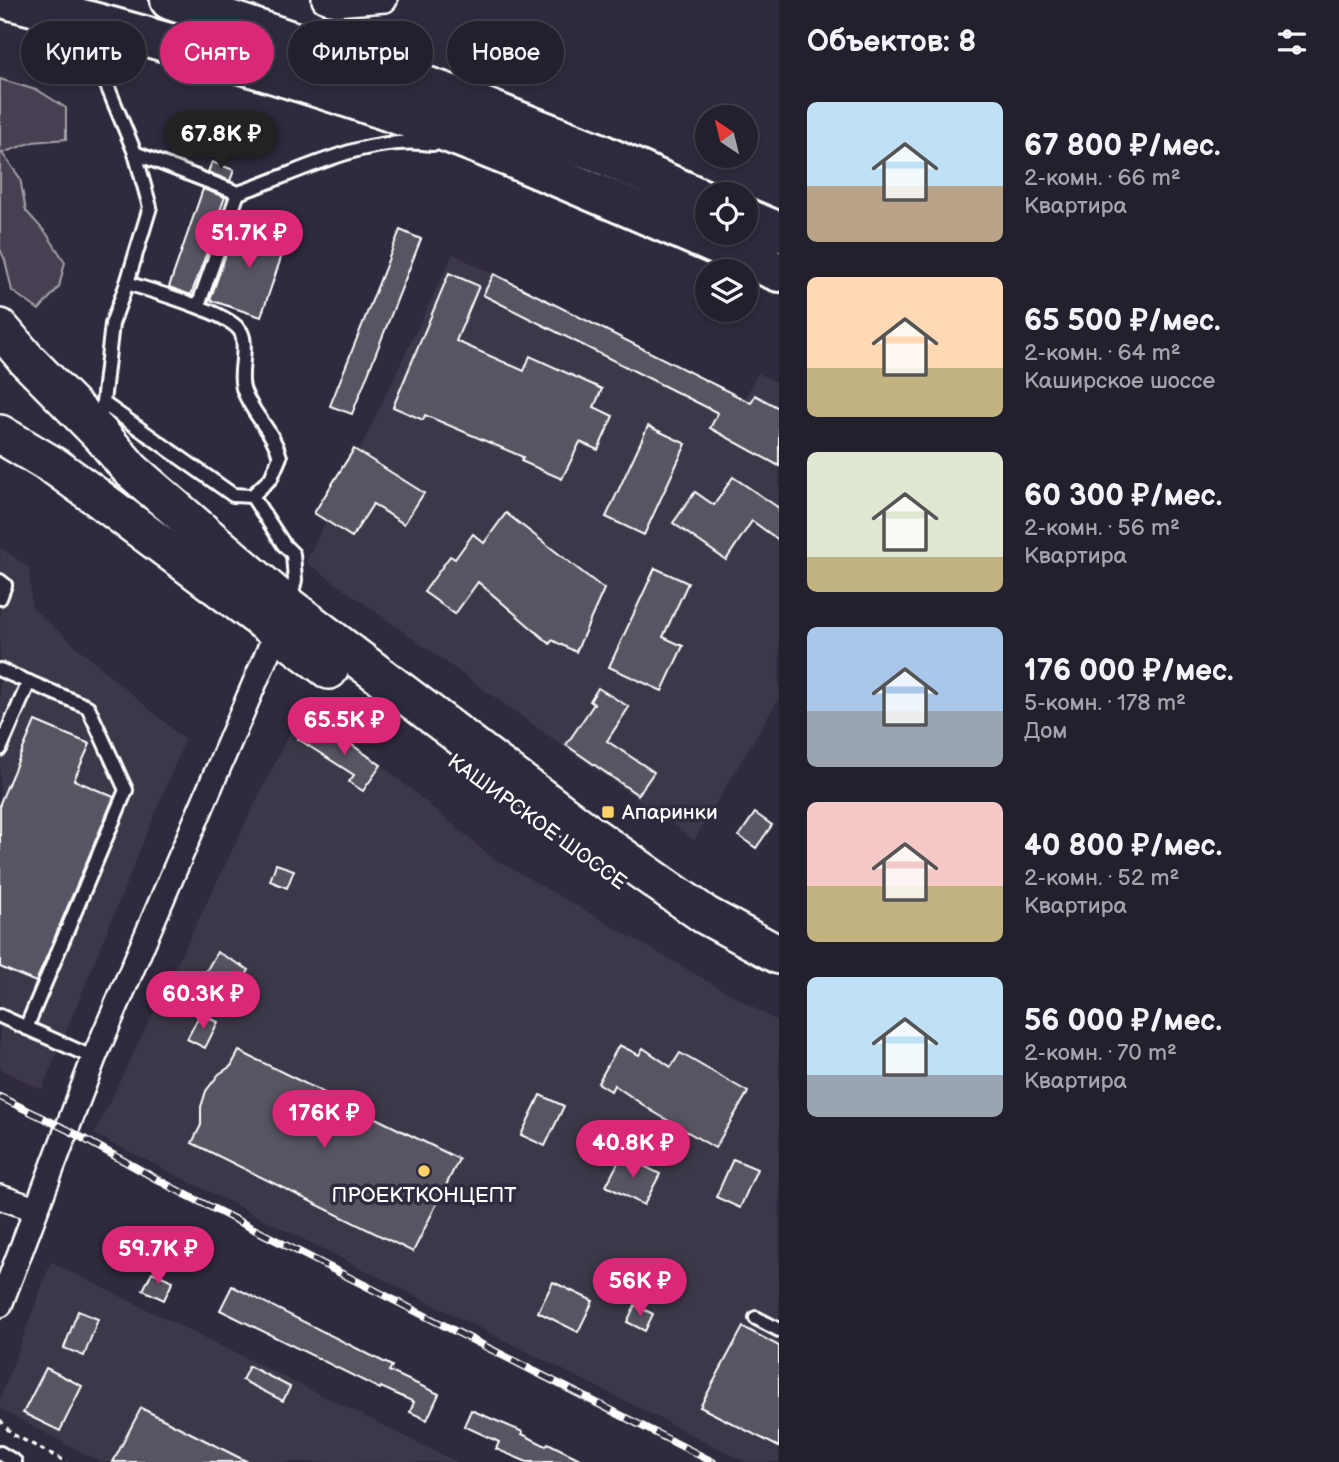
<!DOCTYPE html>
<html lang="ru">
<meta charset="utf-8">
<style>
body{margin:0;font-family:"Balsamiq Sans",sans-serif;background:#2f2d3a;color:#f1f3f6;height:100vh;display:flex;flex-direction:column;font-size:26px;white-space:nowrap}
*{box-sizing:border-box;margin:0}
p{font-size:23px;color:#a3a3aa}
.icon{flex:none;width:38px;height:38px;fill:none;stroke:currentColor;stroke-width:2;stroke-linecap:round;stroke-linejoin:round}
.map{position:relative;flex:1;overflow:hidden}
.sheet{display:flex;flex-direction:column;background:#23202e;width:560px}
.sheet>*{flex:none}
.hud{position:absolute;left:21px;top:21px;width:653px;height:63px;display:flex;gap:14px}
.needle{width:46px;rotate:325deg}
.tools{position:absolute;left:695px;top:105px;display:grid;gap:14px}
.tools a{display:grid;place-items:center;width:63px;height:63px;border-radius:50%;background:#23202e;box-shadow:0 4px 10px #0003,0 0 0 2px #403e4a;font-size:35px}
.price{position:absolute;translate:-50% -60px;padding:0 16px;border-radius:24px;background:#db2777;color:#fff;font-size:23px;line-height:46px;filter:drop-shadow(0 2px 4px #0008)}
.price::after{content:'';position:absolute;left:50%;top:42px;width:21px;height:16px;margin-left:-10px;background:inherit;clip-path:polygon(0 0,100% 0,50% 100%)}
.price.current{background:#222;color:#fff}
ul{padding:0;list-style:none}
li{display:flex;align-items:center;gap:21px;height:175px;padding:0 28px}
li span{display:grid;place-items:center;flex:none;width:196px;height:140px;border-radius:10px;color:#555}
li>.icon{margin-inline-start:auto}
span .icon{width:84px;height:84px;fill:#fffc;stroke-width:1}
li b{font-size:30px}
h2{display:flex;justify-content:space-between;align-items:center;height:84px;padding:0 28px;font-size:30px}
.chip{padding:0 24px;border-radius:32px;background:#23202e;box-shadow:0 4px 10px #0003,0 0 0 2px #403e4a;font-size:24px;line-height:63px}
.chip.current{background:#db2777;color:#fff}
main{display:flex;flex:1;min-height:0}
.map>svg:first-child{display:block}
</style>
<main>
<div class="map">
<svg width="779" height="1462" viewBox="0 0 779 1462">
<rect width="100%" height="100%" fill="#2f2a3d"/>
<filter id="ink" filterUnits="userSpaceOnUse"><feTurbulence type="fractalNoise" baseFrequency=".0143" numOctaves="2"/><feDisplacementMap in="SourceGraphic" scale="14" xChannelSelector="R" yChannelSelector="G"/><feConvolveMatrix kernelMatrix="1 2 1 2 8 2 1 2 1" color-interpolation-filters="sRGB"/></filter>
<g filter="url(#ink)">
<g fill="#3c3749">
<path d="M453 254 744 400 758 373 779 383V698L694 840 306 562Z"/>
<path d="M0 547 29 568 32 608 185 740 42 1090 0 1069Z"/>
<path d="M305 701 493 858 779 1022V1462H746L94 1134Z"/>
<path d="M51 1262 457 1462H100L0 1409V1399Z"/>
</g>
<path fill="#464152" stroke="#a2a0a8" stroke-width="2" d="M0 79 39 91 66 108V139L33 142 2 153 20 178 26 211 47 234 65 262 59 287 39 310 12 291 5 260 0 249Z"/>
<g fill="#595564" stroke="#fff" stroke-width="2">
<path d="M212 162 234 170 230 181 208 172Z"/>
<path d="M203 189 225 197 218 216 220 217 191 295 169 287Z"/>
<path d="M237 223 287 240 261 317 210 300Z"/>
<path d="M400 230 421 239 352 414 330 406Z"/>
<path d="M449 273 479 286 456 341 524 371 530 356 602 389 594 407 613 416 598 450 580 442 562 479 521 461 523 457 425 415 423 420 393 407Z"/>
<path d="M494 274 751 403 755 395 779 408V466L710 428 718 413 483 295Z"/>
<path d="M648 426 686 444 644 535 606 517Z"/>
<path d="M354 449 424 493 404 524 373 504 352 537 314 513Z"/>
<path d="M733 477 779 508V540L752 521 726 560 673 523 695 492 714 505Z"/>
<path d="M506 513 604 589 576 652 552 640 550 644 478 582 455 614 424 592 450 556 455 559 473 534 484 543Z"/>
<path d="M655 568 688 583 663 637 683 646 662 691 609 667Z"/>
<path d="M598 688 629 707 607 741 654 772 638 795 566 745 594 704 590 701Z"/>
<path d="M35 721 90 744 74 780 114 797 36 982 0 967V803Z"/>
<path d="M305 727 331 742 336 734 381 765 363 791 349 782 354 775 298 739Z"/>
<path d="M755 813 772 825 756 848 739 836Z"/>
<path d="M276 864 294 870 287 888 270 881Z"/>
<path d="M217 952 249 970 236 993 204 975Z"/>
<path d="M200 1014 218 1022 205 1048 187 1039Z"/>
<path d="M619 1045 639 1055 643 1048 671 1067 680 1053 748 1092 715 1148 652 1111 614 1085 611 1091 598 1083Z"/>
<path d="M239 1051 459 1159 413 1252 192 1143 201 1125V1107L206 1091 219 1074 231 1066Z"/>
<path d="M540 1095 564 1106 545 1146 521 1135Z"/>
<path d="M622 1155 660 1174 644 1205 606 1186Z"/>
<path d="M733 1159 757 1169 740 1208 716 1197Z"/>
<path d="M152 1272 173 1281 164 1300 143 1290Z"/>
<path d="M553 1282 593 1301 578 1332 538 1312Z"/>
<path d="M232 1286 392 1366 389 1371 439 1394 427 1420 410 1412 414 1402 381 1387 380 1389 220 1310Z"/>
<path d="M635 1305 653 1314 645 1331 627 1322Z"/>
<path d="M78 1311 98 1319 84 1356 64 1348Z"/>
<path d="M743 1327 779 1346V1447L700 1407Z"/>
<path d="M249 1366 290 1387 283 1401 242 1380Z"/>
<path d="M46 1368 82 1386 60 1431 23 1413Z"/>
<path d="M141 1408 248 1462H113Z"/>
<path d="M471 1410 523 1432 522 1434 546 1446 548 1443 586 1462H527L496 1449 499 1442 464 1426Z"/>
</g>
<g fill="none" stroke-linecap="round" stroke-linejoin="round">
<g stroke="#fff" stroke-width="18">
<g id="service">
<path d="M52 25 80 48 106 83 135 153 150 207 127 283 112 324 102 411"/>
<path d="M135 153 238 193C302 172 365 134 433 144"/>
<path d="M198 306 238 193"/>
<path d="M103 403 233 495 252 496 271 478 280 457C273 430 253 416 244 391 237 374 249 347 241 332 229 312 151 291 127 283"/>
<path d="M252 496 284 545 293 554 295 580 290 601"/>
<path d="M0 581 5 585 0 598"/>
<path d="M0 670 88 707 126 790 26 1028"/>
<path d="M0 749 29 682"/>
<path d="M0 1016 94 1058"/>
<path d="M756 1318 779 1330"/>
<path d="M0 1453 15 1462"/>
</g>
</g>
<g stroke="#fff" stroke-width="28">
<g id="minor">
<path d="M324 0 335 4 385 0"/>
<path d="M0 1197 35 1209"/>
<path d="M0 1305 94 1058 277 631"/>
</g>
</g>
<g stroke="#fff" stroke-width="42">
<g id="primary">
<path d="M0 328 27 360 102 436 131 470 288 606 591 835 705 915 779 955"/>
<path d="M0 434 57 468 97 497 329 670"/>
</g>
</g>
<g stroke="#fff" stroke-width="44">
<g id="trunk">
<path d="M10 0C159 39 308 80 451 134 562 176 670 226 779 272"/>
<path d="M170 0 452 95 597 152 707 201"/>
<path d="M746 218 779 232"/>
</g>
</g>
<path stroke="#fff" stroke-width="3.5" stroke-dasharray="5 5" stroke-linecap="butt" d="M0 1420 12 1434 67 1462"/>
<use href="#service" stroke="#2f2a3d" stroke-width="12"/>
<use href="#minor" stroke="#2f2a3d" stroke-width="23"/>
<use href="#primary" stroke="#2f2a3d" stroke-width="37"/>
<use href="#trunk" stroke="#2f2a3d" stroke-width="38"/>
<g stroke="#fff" stroke-width="8">
<path id="rail" d="M0 1097 68 1130 171 1187 713 1462"/>
</g>
<use href="#rail" stroke="#2f2a3d" stroke-width="5" stroke-dasharray="16" stroke-linecap="butt"/>
</g>
</g>
<g fill="#ffd166" stroke="#2f2a3d" stroke-width="2.5">
<rect x="601" y="805" width="14" height="14" rx="3.5"/>
<circle cx="424" cy="1171" r="7"/>
</g>
<g text-anchor="middle" dominant-baseline="central" stroke-width="7" stroke-linejoin="round" paint-order="stroke">
<g font-size="21" fill="#fff" stroke="#2f2a3d" text-anchor="start">
<text x="622" y="812">Апаринки</text>
<text x="424" y="1195" text-anchor="middle">ПРОЕКТКОНЦЕПТ</text>
</g>
<g font-size="21" fill="#fff" stroke="#2f2a3d">
<text transform="translate(537 822) rotate(36)">КАШИРСКОЕ ШОССЕ</text>
</g>
</g>
</svg>
<div class="tools">
<a><svg class="needle" viewBox="-14 -14 28 28"><path d="M0-13l5 13h-10z" fill="#e53935"/><path d="M0 13l5-13h-10z" fill="#a3a3aa"/></svg></a>
<a><svg class="icon" aria-label="locate" viewBox="0 0 24 24"><circle cx="12" cy="12" r="6"/><path d="M12 2v4M12 18v4M2 12h4M18 12h4"/></svg></a>
<a><svg class="icon" aria-label="layers" viewBox="0 0 24 24"><path d="M12 4l9 5-9 5-9-5zM3 14l9 5 9-5"/></svg></a>
</div>
<b class="price current" style="left:221px;top:171px">67.8K ₽</b>
<b class="price" style="left:249px;top:270px">51.7K ₽</b>
<b class="price" style="left:344px;top:757px">65.5K ₽</b>
<b class="price" style="left:203px;top:1031px">60.3K ₽</b>
<b class="price" style="left:324px;top:1150px">176K ₽</b>
<b class="price" style="left:633px;top:1180px">40.8K ₽</b>
<b class="price" style="left:158px;top:1286px">59.7K ₽</b>
<b class="price" style="left:640px;top:1318px">56K ₽</b>
<div class="hud">
<a class="chip">Купить</a>
<a class="chip current">Снять</a>
<a class="chip">Фильтры</a>
<a class="chip">Новое</a>
</div>
</div>
<section class="sheet">
<h2>Объектов: 8<svg class="icon" aria-label="filters" viewBox="0 0 24 24"><path d="M4 7h16M4 17h16"/><circle cx="9" cy="7" r="2"/><circle cx="15" cy="17" r="2"/></svg></h2>
<ul>
<li><span style="background:linear-gradient(#bfe0f5 60%,#b9a48a 0)"><svg class="icon" aria-label="home" viewBox="0 0 24 24"><path d="M3 11l9-7 9 7M6 9v11h12V9"/></svg></span><div><b>67 800 ₽/мес.</b><p>2-комн. · 66 m²</p><p>Квартира</p></div></li>
<li><span style="background:linear-gradient(#ffd9b3 65%,#c2b280 0)"><svg class="icon" aria-label="home" viewBox="0 0 24 24"><path d="M3 11l9-7 9 7M6 9v11h12V9"/></svg></span><div><b>65 500 ₽/мес.</b><p>2-комн. · 64 m²</p><p>Каширское шоссе</p></div></li>
<li><span style="background:linear-gradient(#dfe7d0 75%,#c2b280 0)"><svg class="icon" aria-label="home" viewBox="0 0 24 24"><path d="M3 11l9-7 9 7M6 9v11h12V9"/></svg></span><div><b>60 300 ₽/мес.</b><p>2-комн. · 56 m²</p><p>Квартира</p></div></li>
<li><span style="background:linear-gradient(#a9c7e8 60%,#9aa5b1 0)"><svg class="icon" aria-label="home" viewBox="0 0 24 24"><path d="M3 11l9-7 9 7M6 9v11h12V9"/></svg></span><div><b>176 000 ₽/мес.</b><p>5-комн. · 178 m²</p><p>Дом</p></div></li>
<li><span style="background:linear-gradient(#f6c9c9 60%,#c2b280 0)"><svg class="icon" aria-label="home" viewBox="0 0 24 24"><path d="M3 11l9-7 9 7M6 9v11h12V9"/></svg></span><div><b>40 800 ₽/мес.</b><p>2-комн. · 52 m²</p><p>Квартира</p></div></li>
<li><span style="background:linear-gradient(#bfe0f5 70%,#9aa5b1 0)"><svg class="icon" aria-label="home" viewBox="0 0 24 24"><path d="M3 11l9-7 9 7M6 9v11h12V9"/></svg></span><div><b>56 000 ₽/мес.</b><p>2-комн. · 70 m²</p><p>Квартира</p></div></li>
</ul>
</section>
</main>
